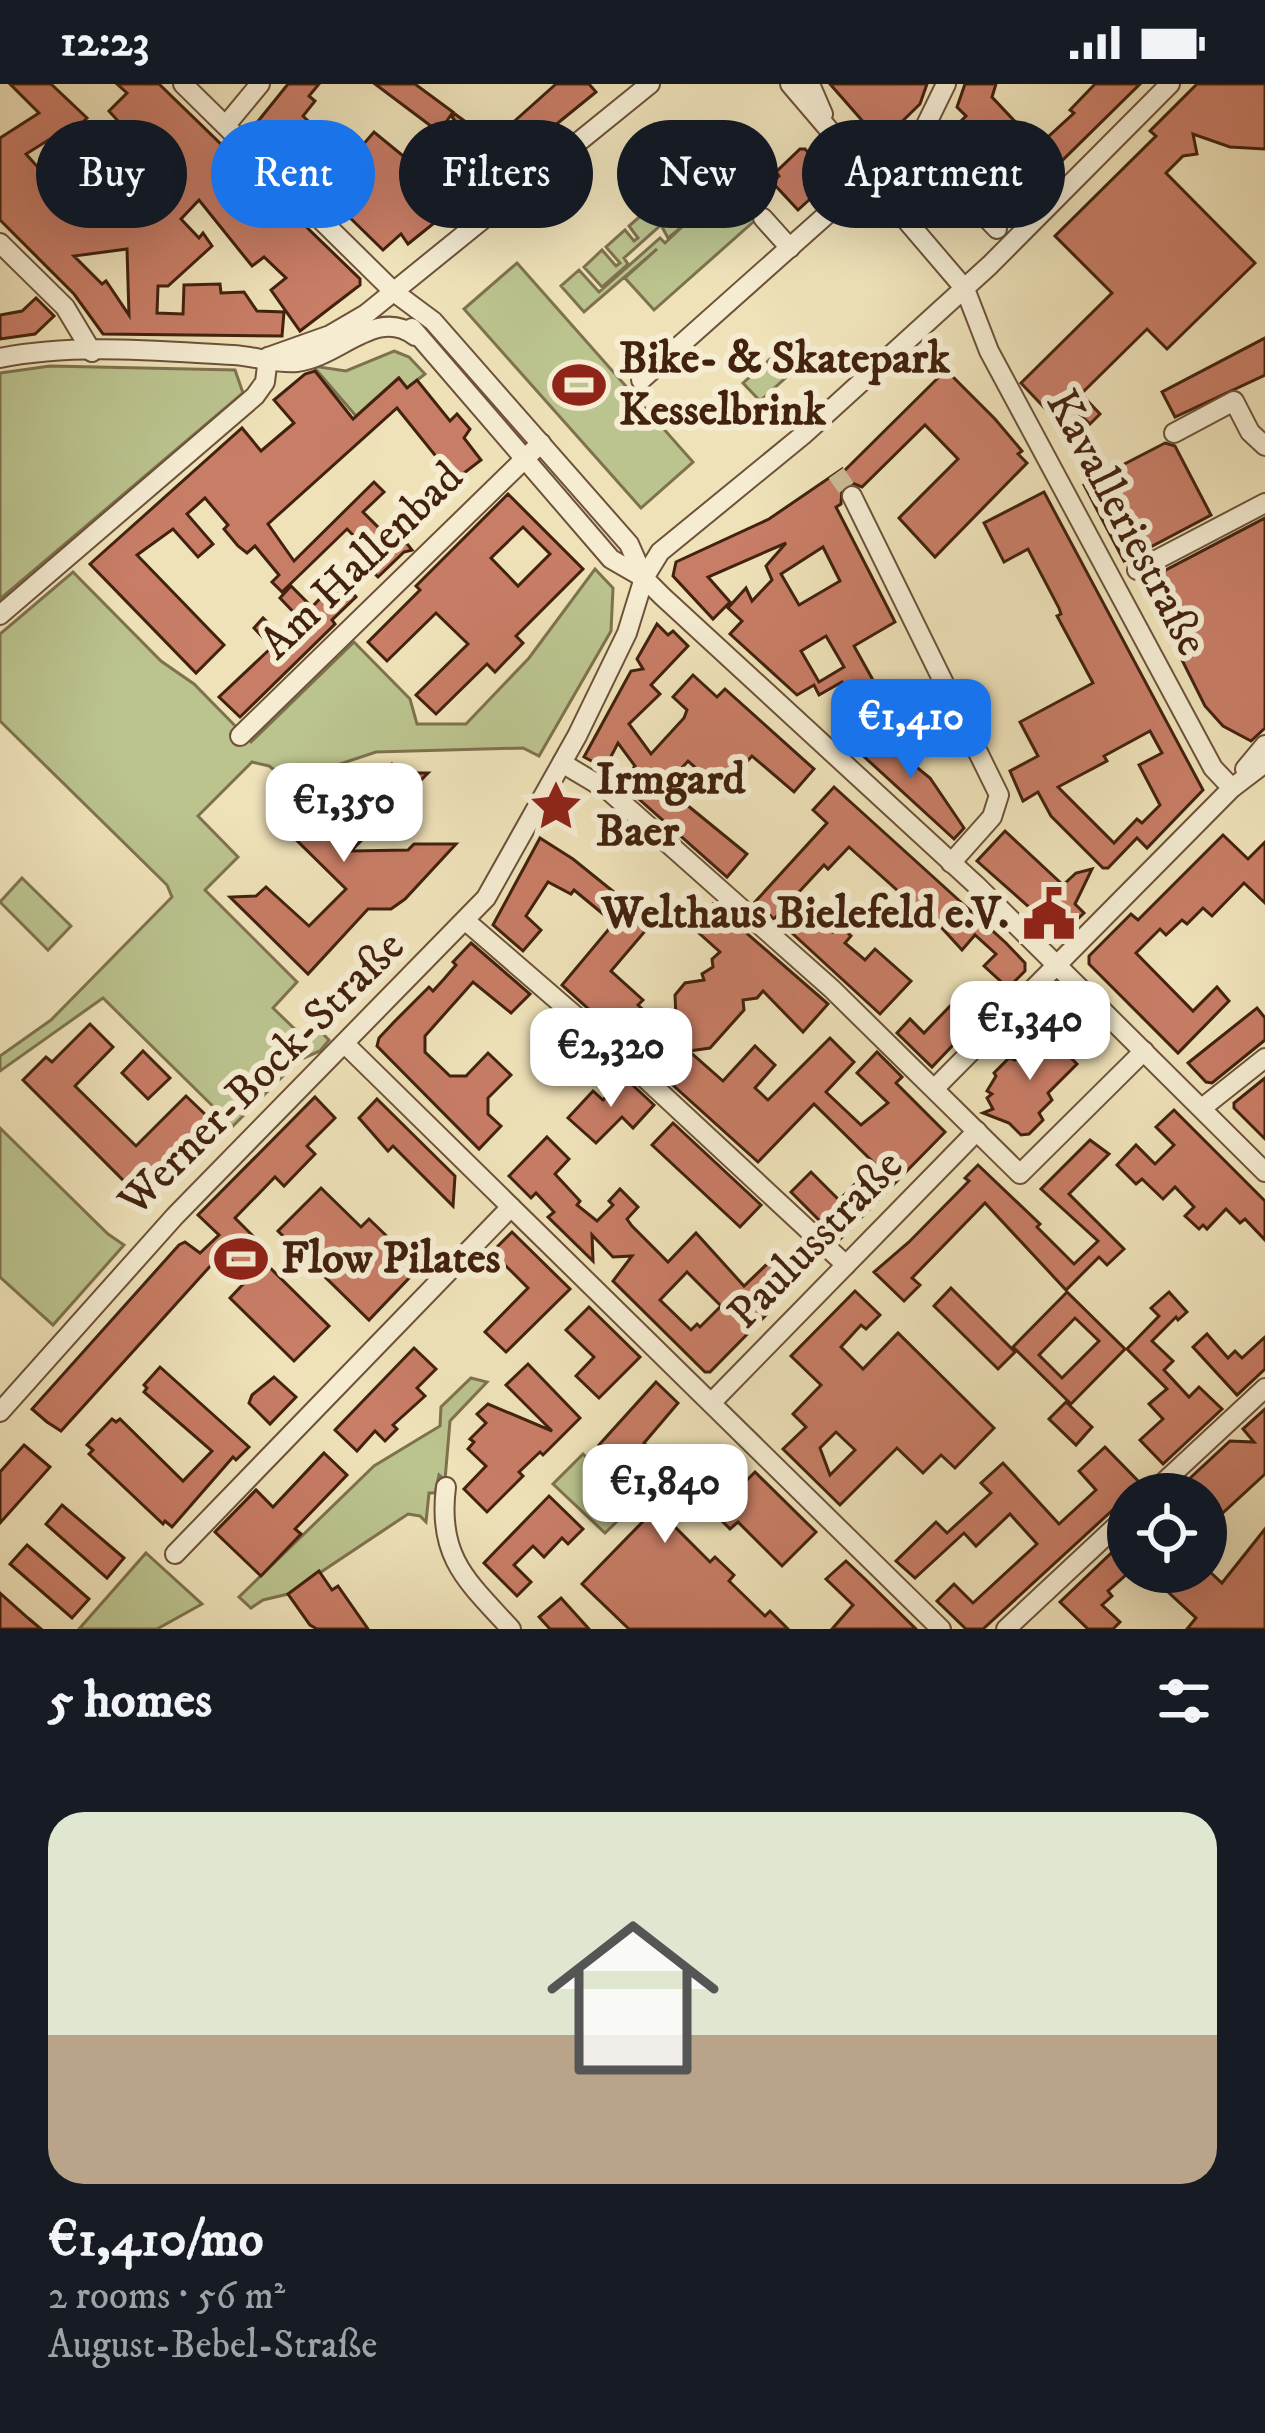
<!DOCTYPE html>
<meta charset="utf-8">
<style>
body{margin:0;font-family:"IM FELL DW Pica",serif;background:#20242c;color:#f1f3f6;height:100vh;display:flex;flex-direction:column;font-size:45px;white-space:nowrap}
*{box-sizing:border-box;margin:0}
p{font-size:39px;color:#9ea1a6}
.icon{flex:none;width:66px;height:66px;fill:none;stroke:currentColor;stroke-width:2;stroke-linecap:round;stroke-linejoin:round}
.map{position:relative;height:1545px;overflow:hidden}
.sheet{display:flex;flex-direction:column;background:#171b24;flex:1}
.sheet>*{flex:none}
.guide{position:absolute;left:36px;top:36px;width:1194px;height:108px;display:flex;gap:24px}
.buttons{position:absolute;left:1107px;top:1389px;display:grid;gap:24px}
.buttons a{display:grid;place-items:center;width:120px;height:120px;border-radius:50%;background:#171b24;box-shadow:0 12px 48px #0002;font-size:60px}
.price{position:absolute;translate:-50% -102px;padding:0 27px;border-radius:24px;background:#fff;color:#222;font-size:39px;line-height:78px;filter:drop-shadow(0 3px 6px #0008)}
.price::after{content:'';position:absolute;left:50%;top:72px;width:36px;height:27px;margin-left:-18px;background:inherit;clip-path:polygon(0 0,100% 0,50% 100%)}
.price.on{background:#1a73e8;color:#fff}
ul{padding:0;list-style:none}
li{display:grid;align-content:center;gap:24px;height:636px;padding:0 48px}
li span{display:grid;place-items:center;height:372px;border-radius:36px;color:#555}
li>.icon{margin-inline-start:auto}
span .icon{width:216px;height:216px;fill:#fffc;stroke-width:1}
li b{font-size:51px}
h2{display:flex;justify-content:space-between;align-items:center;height:144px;padding:0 48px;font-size:51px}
.chip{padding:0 42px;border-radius:54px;background:#171b24;box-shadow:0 12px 48px #0002;font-size:42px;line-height:108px}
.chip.on{background:#1a73e8;color:#fff}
.status{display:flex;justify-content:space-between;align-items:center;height:84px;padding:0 60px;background:#171b24;direction:ltr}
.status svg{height:33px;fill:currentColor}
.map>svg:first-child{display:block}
</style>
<div class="status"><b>12:23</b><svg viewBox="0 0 49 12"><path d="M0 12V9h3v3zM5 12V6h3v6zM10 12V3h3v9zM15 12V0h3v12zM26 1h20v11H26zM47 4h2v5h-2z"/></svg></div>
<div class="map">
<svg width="1265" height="1545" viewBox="0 0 1265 1545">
<rect width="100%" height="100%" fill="#efe2b9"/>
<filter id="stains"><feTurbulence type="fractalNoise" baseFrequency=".00167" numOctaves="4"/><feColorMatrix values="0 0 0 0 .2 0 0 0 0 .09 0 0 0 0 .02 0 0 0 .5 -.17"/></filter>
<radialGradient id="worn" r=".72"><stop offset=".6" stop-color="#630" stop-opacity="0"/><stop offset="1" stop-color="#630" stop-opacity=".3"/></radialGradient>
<g fill="#bbc38e" stroke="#7e724e" stroke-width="3">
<path d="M716 66 725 75 670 124 676 130 700 108 705 113 730 92 732 99 761 131 654 226 625 194 657 165 584 228 561 202 579 186 599 208 660 154 665 159 683 142 668 154 661 141 624 174 628 180 602 203 584 183 602 166 616 182 620 179 606 163 625 146 634 157 638 154 629 142Z"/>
<path d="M517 179 693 378 641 424 464 225Z"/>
<path d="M786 261 802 279 760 317 743 299Z"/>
<path d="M394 267 409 273 425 290 407 304 398 294 356 332 313 282 346 287Z"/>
<path d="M50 282 235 286 243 309 0 515V289Z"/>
<path d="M595 485 613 504 611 547 539 672 523 664 376 668 322 686 301 706 269 682 252 678 198 732 238 773 205 806 297 898 273 924 302 952 314 941 329 956 320 967 299 976 233 1042 103 914 0 987V972L51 936 172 813 167 801 0 637V550L73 488 161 577 194 600 251 658 354 558 410 615 417 640H466L529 574Z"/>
<path d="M22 794 71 842 48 866 0 818Z"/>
<path d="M0 1044 108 1150 124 1161 53 1241 0 1193Z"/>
<path d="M471 1294 487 1298 450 1337 445 1396 439 1391 435 1409H429L426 1438 420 1432 408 1430 288 1510 263 1516 251 1524 239 1513 374 1382 440 1342 441 1323Z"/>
<path d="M583 1370 635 1420 605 1449 553 1400Z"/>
<path d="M146 1469 202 1520 157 1545H79Z"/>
</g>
<g fill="#c87d66" stroke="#42220e" stroke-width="3" fill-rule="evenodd">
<path d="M10 0H51L87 34 68 52 63 47 26 70 51 98 59 94 77 114 106 110 109 136 151 134 126 108 157 80 109 27 127 9 117 0H159L360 195V201L300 247 271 206 286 194 264 173 252 182 199 116 181 135 199 154 203 149 212 162 168 202H158L157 229 183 230 184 201 220 200 221 209 244 208 257 227 284 228 282 252 103 250 74 210 0 136V54L39 29ZM127 165 129 231 106 197 102 200 74 172Z"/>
<path d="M288 0H319L309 12 315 17 303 32 339 66 352 54 361 63 374 48 430 94 473 59 452 33 455 30 515 74 408 160 401 150 383 166 255 41Z"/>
<path d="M375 0H415L453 28 439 48Z"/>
<path d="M556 0H589L596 8 532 60 509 42Z"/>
<path d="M830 0H927L920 20 881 58Z"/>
<path d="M965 0H996L992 13 1038 62 1074 29 1070 26 1095 0H1140L1019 119 950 48 966 32 957 23Z"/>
<path d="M1197 0H1265V65L1230 63 1193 50 1197 70 1183 72 1166 89 1255 179 1167 265 1147 245 1081 310 1100 330 1090 340 1070 321 1055 335 1021 299 1112 209 1055 152 1156 52 1150 47Z"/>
<path d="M800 65H805L832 95 798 126 772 98 779 92 776 88Z"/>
<path d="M36 214 54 232 35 250 0 255V231L22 227Z"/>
<path d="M1265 254V291L1175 333 1162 308Z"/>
<path d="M946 286 995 335 1022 367 1018 370 1027 379 935 473 899 434 958 375 925 341 862 403 852 399 842 404 841 420 836 423 895 538 854 562 878 605 862 623 842 598 819 611 814 601 797 611 730 550 742 537 728 524 746 504 752 517 772 496 766 482 786 459 708 493 730 518 713 535 673 492 676 478 769 435 842 385 843 388ZM823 463 840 497 799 521 781 490ZM826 552 844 583 819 598 801 567Z"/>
<path d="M315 287 353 335 399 294 407 304 417 296 450 337 457 330 470 345 464 354 481 376 455 396 397 324 268 440 294 477 374 398 384 408 363 428 381 446 394 443 412 466 404 468 378 493 358 473 366 464 347 445 282 508 272 498 279 491 255 462 247 469 238 462 224 445 228 441 205 414 187 430 213 460 198 473 173 445 137 471 224 561 196 589 90 480 242 344 261 367 294 339 274 316 305 290Z"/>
<path d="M1165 359 1175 362 1211 431 1124 477 1084 401Z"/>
<path d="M1044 408 1203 706 1147 764 1137 754 1108 784H1103L1051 732 1038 708 1023 717 1010 687 1038 672 1020 638 1093 599 1057 532 1061 530 1059 524 1028 465 1004 478 984 439ZM1150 647 1162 669 1139 681 1160 721 1142 739 1137 735 1114 759 1058 703 1107 677 1104 672Z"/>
<path d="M508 410 583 485 516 552 523 559 495 588 487 580 436 630 416 611 468 560 436 529 387 577 368 558 420 506 416 502ZM523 443 550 470 518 502 491 474Z"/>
<path d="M1265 434V644L1251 657 1223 642 1205 622 1143 498Z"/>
<path d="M345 501 356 513 332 536 335 540 240 633 219 613 272 563 254 544 263 534 282 552 300 535 280 514 291 502 312 523 328 506 336 502 340 506Z"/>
<path d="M657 540 668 551 673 547 688 562 651 601 660 610 629 640 651 670 684 634 687 626 673 613 693 591 717 613 725 605 814 685 794 708 752 672 721 706 688 677 665 703 747 770 727 793 622 700 635 682 618 659 605 684 584 673 631 587 643 585 637 575Z"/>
<path d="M878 647 888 656 894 650 906 660 898 668 930 694 964 744 954 755 859 668Z"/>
<path d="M392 680 402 689H428L351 767 408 766 414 760H456L405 815 391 825H368L308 890 230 813 256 812 266 803 309 842 346 805 270 730 279 722V696L314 731 349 696 357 703 379 694Z"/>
<path d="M834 703 1006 859 1025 879V887L1008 904 984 882 996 870 975 851 962 866 929 830 926 832 849 763 828 785 824 781 774 835 755 818 827 739 813 726Z"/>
<path d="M1005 747 1063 801 1076 789 1092 785 1075 820 1084 829 1065 847H1056L977 777Z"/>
<path d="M1223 751 1248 775 1265 758V819L1244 799 1212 832 1203 824 1187 840 1182 836 1166 851 1160 845 1136 869 1193 927 1217 903 1229 917 1178 969 1089 880V872L1131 830 1138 836Z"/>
<path d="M540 754 573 775 630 821 624 828 646 846 611 887 643 916 638 921 677 956 675 911 685 899 704 896 702 890 713 883 712 875 720 868 692 843 713 820 828 920 803 948 763 907 757 914 743 916 744 926 710 964 689 967 723 997 755 962 775 981 755 1004 768 1016 830 954 854 978 826 1008 861 1041 888 1019 857 989 877 968 902 993 896 999 945 1048 839 1156 791 1108 811 1088 839 1116 875 1080 814 1020 758 1078 562 901 614 839 574 806 571 810 548 798 526 832 541 846 523 867 493 841Z"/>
<path d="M812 829 833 848 839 841 851 852 845 859 865 876 875 865 911 897 880 930 793 850Z"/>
<path d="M471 859 530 910 511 929 473 898 425 952V968L450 992H466L488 969 511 991 488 1014V1030L501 1042 479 1065 377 962 379 954 394 938 429 903 433 907 444 895 456 881 453 878Z"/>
<path d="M952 920 973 940 932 983 897 949 910 935 924 949Z"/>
<path d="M1257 924 1265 934V956L1212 999 1206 998 1188 979Z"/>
<path d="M90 940 113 963 75 1002 136 1062 186 1012 209 1034 136 1109 23 996 46 973 52 978Z"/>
<path d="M1043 948 1053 957 1062 951 1073 961 1068 971 1077 980 1048 1009 1052 1016 1039 1029 1043 1036 1029 1050 1021 1051 1009 1039 983 1029 993 1025 987 1014 992 1010 987 1007 996 992 994 989 1009 974 1015 976 1026 968Z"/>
<path d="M576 950 600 971 584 988 561 972V966Z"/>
<path d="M143 967 170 994 148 1015 122 989Z"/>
<path d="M624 993 654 1021 633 1044 622 1033 596 1059 568 1034 593 1007 603 1016Z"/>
<path d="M1265 994V1055L1234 1024V1019Z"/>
<path d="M315 1013 335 1034 307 1062 315 1070 284 1102 275 1093 235 1134 259 1158 252 1166 329 1242 294 1277 230 1214 249 1194 223 1168 61 1347 47 1338 32 1325 179 1161 185 1158 200 1169 219 1151 198 1131Z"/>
<path d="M377 1015 455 1092 453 1122 393 1062 388 1067 359 1034Z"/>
<path d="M1174 1026 1265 1117V1156L1245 1135 1240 1139 1226 1125 1207 1145 1203 1141 1199 1145 1185 1132 1194 1123 1175 1103 1163 1115 1142 1095 1136 1100 1117 1081 1136 1061 1155 1080 1174 1061 1156 1043Z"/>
<path d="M673 1039 761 1121 740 1143 652 1061Z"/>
<path d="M547 1053 569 1075 555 1090 580 1117 577 1121 597 1137 613 1121 609 1117 620 1105 638 1123 627 1135 632 1142 668 1178 696 1149 744 1202 766 1181 771 1180 779 1187 789 1177 799 1187 770 1227 710 1288H705L613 1197 632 1172 613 1173 592 1151 593 1177 548 1133 554 1128 536 1109 531 1114 509 1092ZM687 1188 721 1222 700 1243 697 1240 691 1246 660 1216Z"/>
<path d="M1090 1056 1109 1070 1069 1110 1124 1165 1107 1181 1099 1173 1066 1206 985 1119 912 1194 920 1201 904 1217 874 1188 909 1158 969 1097 965 1094 978 1081 1040 1140 1037 1143 1074 1180 1098 1157 1041 1105Z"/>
<path d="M321 1104 361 1143 369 1135 399 1164 390 1173 411 1192 369 1236 278 1147Z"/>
<path d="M512 1148 570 1205 506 1268 485 1248 528 1204 492 1168Z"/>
<path d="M951 1204 1015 1268 998 1285 934 1222Z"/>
<path d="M855 1207 880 1231 866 1245 861 1241 841 1263 863 1285 898 1249 994 1344 955 1384 941 1371 923 1389 897 1364 840 1421 783 1365 806 1343 793 1330 821 1301 791 1272ZM836 1348 855 1366 830 1391 820 1364Z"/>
<path d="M1067 1208 1125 1265 1071 1320 1013 1263ZM1075 1234 1099 1257 1062 1294 1039 1271Z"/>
<path d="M1169 1208 1187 1228 1178 1236 1176 1233 1152 1257 1173 1277 1164 1286 1189 1313 1199 1303 1222 1325 1163 1380 1140 1356 1163 1335 1149 1320 1167 1305 1127 1265 1159 1232 1151 1224Z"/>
<path d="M589 1223 640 1273 599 1314 576 1292 594 1273 566 1246Z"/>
<path d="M1207 1250 1228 1274 1235 1267 1242 1274 1265 1253V1285L1237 1311 1193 1263Z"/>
<path d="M414 1264 436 1285 417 1304 425 1312 393 1341 397 1345 385 1357 375 1347 357 1367 335 1346Z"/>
<path d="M528 1280 580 1334 543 1371 540 1368 519 1388 523 1392 487 1428 464 1405 486 1382 468 1365 474 1358 470 1355 486 1339 477 1330 488 1320 552 1347 506 1301Z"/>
<path d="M160 1283 249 1363 236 1376 233 1373 172 1443 165 1437 163 1440 89 1370 93 1366 87 1361 112 1335 116 1338 120 1335 183 1397 212 1367 144 1308 147 1304 144 1301Z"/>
<path d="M274 1293 296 1313 270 1340 249 1319 252 1311Z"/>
<path d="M656 1298 678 1319 644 1359 699 1413 672 1440 710 1478 715 1473 734 1491 729 1497 765 1532 770 1527 788 1545H629L582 1500 659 1421 599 1361Z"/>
<path d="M1066 1318 1092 1343 1076 1361 1049 1335Z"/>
<path d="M1265 1325V1390L1215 1436 1206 1426V1410H1173L1230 1357 1254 1358 1243 1345Z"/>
<path d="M24 1361 50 1383 0 1439V1388Z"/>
<path d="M1105 1363 1141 1400 983 1545H966L937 1517 954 1500 973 1519 1037 1460 1010 1430 976 1462 964 1449 915 1494 896 1477 936 1438 947 1449 991 1409 981 1399 1003 1379 1059 1440 1096 1406 1079 1387Z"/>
<path d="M324 1369 347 1391 295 1445 301 1450 261 1492 215 1448 256 1406 273 1423Z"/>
<path d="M755 1388 816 1448 782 1482 738 1438 730 1445 714 1429Z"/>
<path d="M549 1412 583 1445 568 1460 562 1454 544 1473 533 1462 514 1481 531 1498 517 1512 484 1479Z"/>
<path d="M62 1421 124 1474 107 1494 46 1440Z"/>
<path d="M1265 1445V1545H1187L1196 1534 1155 1496 1148 1504 1129 1488H1210L1222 1499Z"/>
<path d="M1128 1453V1489L1108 1507 1112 1512 1102 1521 1120 1538 1113 1545H1088L1060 1518Z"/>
<path d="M27 1461 89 1515 72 1534 10 1480Z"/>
<path d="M846 1477 864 1494 916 1545H832L853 1521 826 1495Z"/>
<path d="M319 1487 332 1506 338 1502 368 1545H317L310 1541 288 1510Z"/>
<path d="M0 1509 28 1534 41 1545H0Z"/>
<path d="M561 1514 589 1545H550L539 1533Z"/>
</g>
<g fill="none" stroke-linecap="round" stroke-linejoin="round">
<path stroke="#ccbc97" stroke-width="18" stroke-dasharray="18 9" stroke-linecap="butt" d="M836 389 852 412"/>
<g stroke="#6d5239" stroke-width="22">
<g id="minor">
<path d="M183 0 394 208 433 237 629 460 644 494 662 512 976 801 1265 1088"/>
<path d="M790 0 965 205 989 267 1213 684 1232 704"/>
<path d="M810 0 823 30"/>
<path d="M226 41 260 0"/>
<path d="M907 101 932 77 997 145"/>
<path d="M763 134 790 164"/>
<path d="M0 159 65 223 92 268"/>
<path d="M412 244 611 475 644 494"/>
<path d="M268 273 330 251 366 230 650 0"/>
<path d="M0 274C74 259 157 267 233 271 253 272 277 280 297 278 339 273 377 222 415 252"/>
<path d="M641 296 925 43 946 0"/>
<path d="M1174 349 1234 317 1250 348 1265 362"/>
<path d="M852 412 999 711 992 733 951 779"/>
<path d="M1137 486 1265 419"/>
<path d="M0 531 255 312 265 298 268 273"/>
<path d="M240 652 541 359"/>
<path d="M562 679 609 707 832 905 1020 1090 1144 967"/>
<path d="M1245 685 1265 661"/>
<path d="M467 838 608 960 846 1181"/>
<path d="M345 960 941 1545"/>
<path d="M935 1004 1232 704 1265 679"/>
<path d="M1202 1024 1265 974"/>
<path d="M711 1319 977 1047"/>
<path d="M0 1328 175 1132 486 814 577 652 627 549 644 494 660 468 803 351 990 181 1170 0"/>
<path d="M446 1403C437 1473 467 1497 511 1545"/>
<path d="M1151 1410 1265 1304"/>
<path d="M175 1470 511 1123"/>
<path d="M1006 1545 1128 1431"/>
</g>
</g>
<use href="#minor" stroke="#f5ecd2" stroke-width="18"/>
</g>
<defs>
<g id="stadium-bare" transform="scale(4.14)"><path d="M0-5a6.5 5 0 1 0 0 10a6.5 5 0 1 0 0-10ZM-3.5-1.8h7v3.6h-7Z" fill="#8f2418" stroke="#f5ecd2" stroke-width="2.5" paint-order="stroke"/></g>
<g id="sight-bare" transform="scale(4.14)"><path d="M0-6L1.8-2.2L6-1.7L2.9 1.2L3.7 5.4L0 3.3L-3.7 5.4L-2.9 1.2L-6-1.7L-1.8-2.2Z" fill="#8f2418" stroke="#f5ecd2" stroke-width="2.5" paint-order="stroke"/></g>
<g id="civic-bare" transform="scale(4.14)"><path d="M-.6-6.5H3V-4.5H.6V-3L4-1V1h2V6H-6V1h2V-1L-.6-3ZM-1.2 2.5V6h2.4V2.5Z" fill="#8f2418" stroke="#f5ecd2" stroke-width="2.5" paint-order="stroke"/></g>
</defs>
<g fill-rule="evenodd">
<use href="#stadium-bare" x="579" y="301"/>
<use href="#sight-bare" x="556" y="722"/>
<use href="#civic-bare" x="1049" y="830"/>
<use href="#stadium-bare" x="241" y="1175"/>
</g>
<g text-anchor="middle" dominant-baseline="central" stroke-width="12" stroke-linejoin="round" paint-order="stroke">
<g font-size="45" font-weight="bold" fill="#42220e" stroke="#f5ecd2" text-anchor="start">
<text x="619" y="275">Bike- &amp; Skatepark<tspan x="619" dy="52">Kesselbrink</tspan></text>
<text x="596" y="696">Irmgard<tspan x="596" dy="52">Baer</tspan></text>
<text x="1009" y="830" text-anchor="end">Welthaus Bielefeld e.V.</text>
<text x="281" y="1175">Flow Pilates</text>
</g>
<g font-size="45" fill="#42220e" stroke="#f5ecd2">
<text transform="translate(1126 439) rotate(62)">Kavalleriestraße</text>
<text transform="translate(362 477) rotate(-44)">Am Hallenbad</text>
<text transform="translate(262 990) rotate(-45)">Werner-Bock-Straße</text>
<text transform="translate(816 1156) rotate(-46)">Paulusstraße</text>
</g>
</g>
<rect width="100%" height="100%" filter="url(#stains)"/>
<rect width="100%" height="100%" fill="url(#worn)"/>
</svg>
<div class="buttons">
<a><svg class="icon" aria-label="locate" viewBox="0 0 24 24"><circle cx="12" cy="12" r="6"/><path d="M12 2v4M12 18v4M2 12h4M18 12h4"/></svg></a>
</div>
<b class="price on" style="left:911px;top:697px">€1,410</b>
<b class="price" style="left:344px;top:781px">€1,350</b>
<b class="price" style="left:1030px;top:999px">€1,340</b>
<b class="price" style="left:611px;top:1026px">€2,320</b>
<b class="price" style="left:665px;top:1462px">€1,840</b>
<div class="guide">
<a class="chip">Buy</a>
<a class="chip on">Rent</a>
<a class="chip">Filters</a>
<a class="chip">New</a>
<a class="chip">Apartment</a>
</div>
</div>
<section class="sheet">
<h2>5 homes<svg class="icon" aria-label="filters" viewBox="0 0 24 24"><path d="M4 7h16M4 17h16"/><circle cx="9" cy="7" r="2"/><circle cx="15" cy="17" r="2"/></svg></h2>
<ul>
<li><span style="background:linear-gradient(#dfe7d0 60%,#b9a48a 0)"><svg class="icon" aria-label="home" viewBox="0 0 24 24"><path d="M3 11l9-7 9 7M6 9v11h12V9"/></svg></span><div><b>€1,410/mo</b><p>2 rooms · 56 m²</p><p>August-Bebel-Straße</p></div></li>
</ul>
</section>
